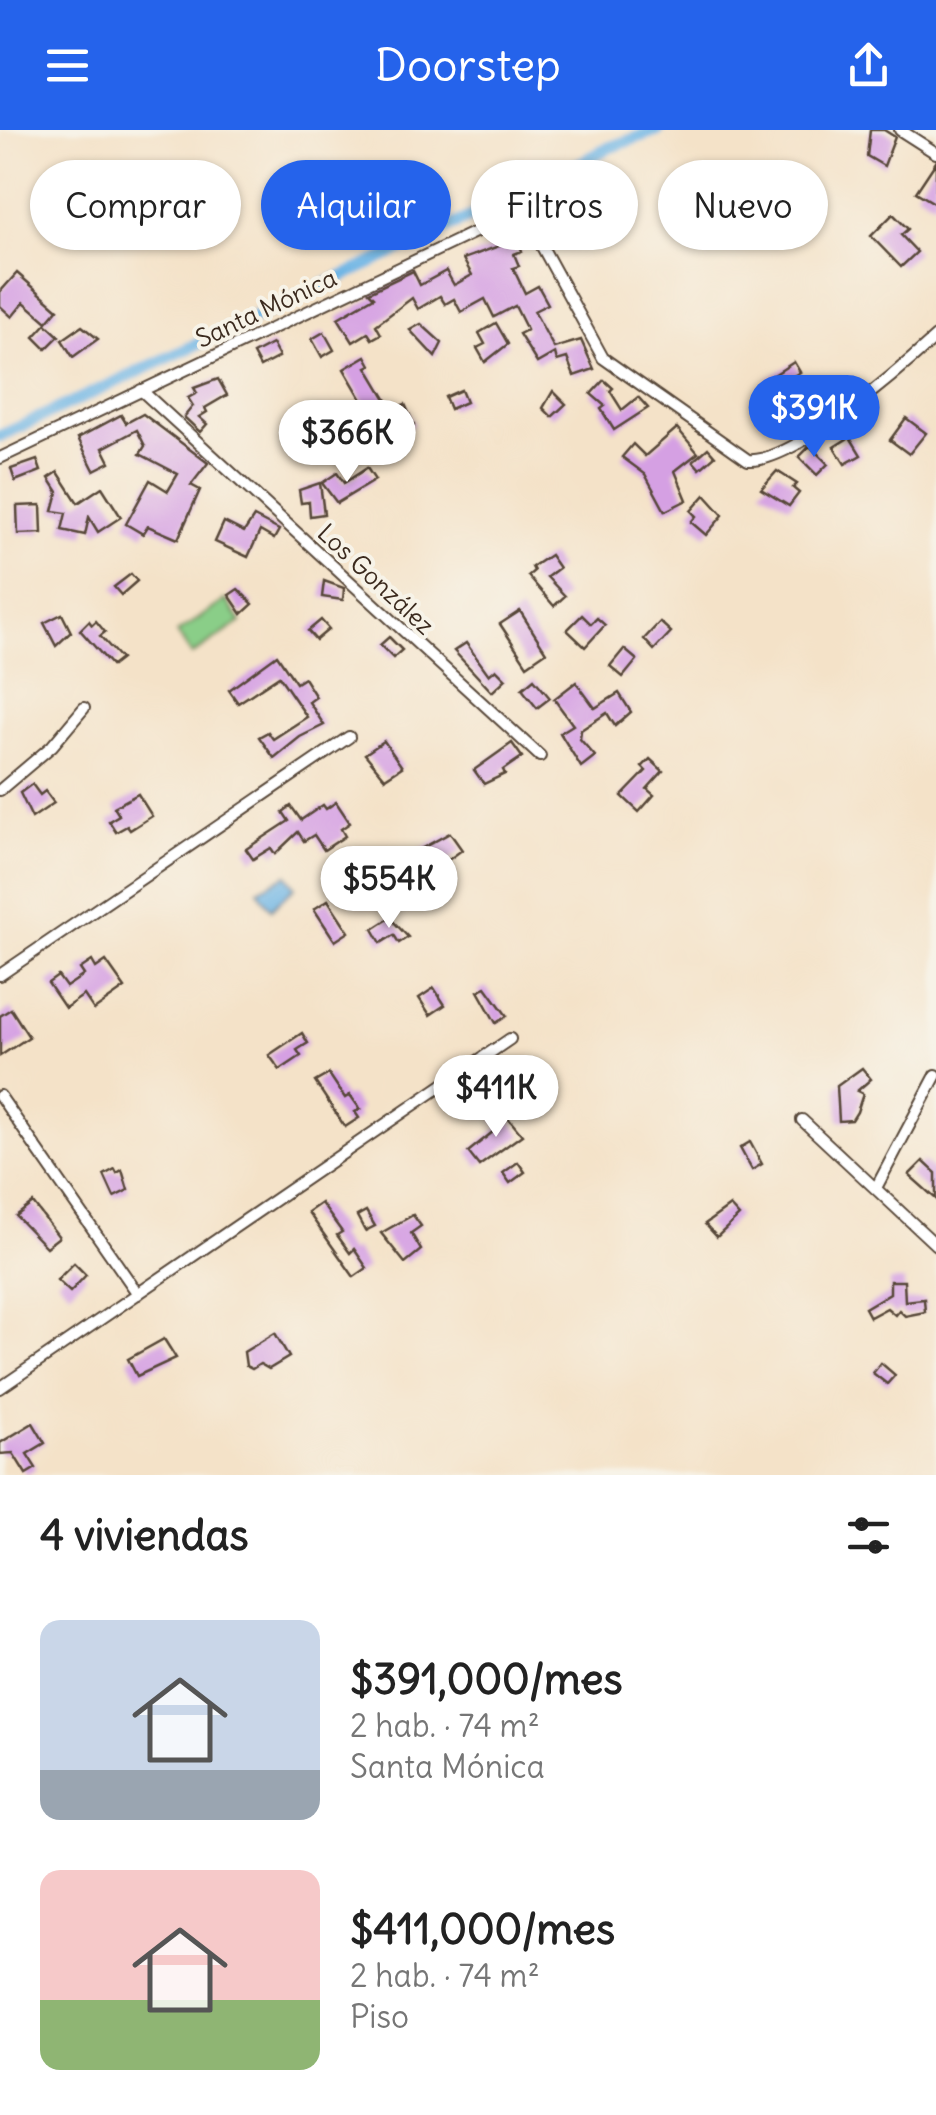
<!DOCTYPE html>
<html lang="es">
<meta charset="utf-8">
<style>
body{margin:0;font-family:Delius,sans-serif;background:#f2f2f2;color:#222;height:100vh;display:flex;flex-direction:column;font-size:38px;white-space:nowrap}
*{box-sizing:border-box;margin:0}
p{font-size:32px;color:#767676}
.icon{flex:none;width:55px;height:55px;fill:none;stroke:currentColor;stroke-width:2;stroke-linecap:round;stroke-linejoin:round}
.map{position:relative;height:1345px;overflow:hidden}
.side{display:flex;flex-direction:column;background:#fff;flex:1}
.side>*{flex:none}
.banner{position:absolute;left:30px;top:30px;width:878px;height:90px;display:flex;gap:20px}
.price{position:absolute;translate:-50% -85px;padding:0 22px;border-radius:35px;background:#fff;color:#222;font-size:32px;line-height:65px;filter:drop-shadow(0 2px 5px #0008)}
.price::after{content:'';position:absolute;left:50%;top:60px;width:30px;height:22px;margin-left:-15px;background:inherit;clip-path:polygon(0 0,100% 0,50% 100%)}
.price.on{background:#2563eb;color:#fff}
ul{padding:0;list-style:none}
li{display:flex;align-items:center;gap:30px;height:250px;padding:0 40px}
li span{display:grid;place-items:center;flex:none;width:280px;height:200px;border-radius:20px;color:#555}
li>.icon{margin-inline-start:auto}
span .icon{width:120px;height:120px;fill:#fffc;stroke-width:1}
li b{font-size:42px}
h2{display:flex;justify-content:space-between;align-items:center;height:120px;padding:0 40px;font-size:42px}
.tag{padding:0 35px;border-radius:45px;background:#fff;box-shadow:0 2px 8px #0004;font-size:35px;line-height:90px}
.tag.on{background:#2563eb;color:#fff}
header{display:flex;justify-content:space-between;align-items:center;height:130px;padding:0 40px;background:#2563eb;color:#fff;font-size:45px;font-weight:600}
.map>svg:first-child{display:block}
</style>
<header><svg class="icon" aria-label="menu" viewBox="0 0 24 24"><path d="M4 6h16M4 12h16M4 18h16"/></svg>Doorstep<svg class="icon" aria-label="share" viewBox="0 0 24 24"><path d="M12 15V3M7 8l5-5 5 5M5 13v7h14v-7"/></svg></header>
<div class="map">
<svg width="936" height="1345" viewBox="0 0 936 1345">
<rect width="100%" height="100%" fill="#f7f3e8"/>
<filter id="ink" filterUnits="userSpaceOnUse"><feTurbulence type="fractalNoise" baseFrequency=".01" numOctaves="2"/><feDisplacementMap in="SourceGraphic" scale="20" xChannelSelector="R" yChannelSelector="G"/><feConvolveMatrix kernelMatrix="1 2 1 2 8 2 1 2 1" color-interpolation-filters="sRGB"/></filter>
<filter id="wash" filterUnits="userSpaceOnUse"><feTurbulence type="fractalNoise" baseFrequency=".0048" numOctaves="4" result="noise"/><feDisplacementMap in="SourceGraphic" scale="40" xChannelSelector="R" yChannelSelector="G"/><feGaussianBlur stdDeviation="2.25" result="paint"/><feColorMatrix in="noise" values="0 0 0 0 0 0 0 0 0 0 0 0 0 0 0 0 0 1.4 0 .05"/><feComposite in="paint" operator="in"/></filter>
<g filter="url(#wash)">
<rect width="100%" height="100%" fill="#f4e2c8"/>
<path fill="#8ace88" stroke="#627c53" stroke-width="2.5" d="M226 470 241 492 192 525 177 503Z"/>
<path fill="#6eb5e5" stroke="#547082" stroke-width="2.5" d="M287 745 295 757 271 779 258 760Z"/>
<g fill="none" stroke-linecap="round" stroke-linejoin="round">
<path stroke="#6eb5e5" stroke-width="12" d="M0 306 539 55 608 18 658 0"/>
</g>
<g id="blocks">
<g fill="#d5a0e3">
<path d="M870 0H884L895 7 884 36 867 26Z"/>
<path d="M936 32V74L916 62Z"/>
<path d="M893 84 908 99 901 105 917 122 901 137 871 106Z"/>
<path d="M518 109 522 121 514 124 519 136 513 138 525 163 538 156 548 174 534 181 554 218 581 210 594 239 574 246 567 228 557 231 555 223 537 233 519 204 527 200 515 176 494 187 485 169 461 182 454 169 445 174 440 166 418 179 412 168 376 195 381 204 372 209 368 203 353 212 338 188 374 167 369 162 413 141 420 155 446 141 454 155 472 145 463 129Z"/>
<path d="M17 143 58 179 47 192 24 172 12 187 0 176V162Z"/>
<path d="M496 193 508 214 485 232 477 218 485 214 479 203Z"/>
<path d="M46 194 59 206 46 219 34 207Z"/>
<path d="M421 194 442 213 435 227 410 200Z"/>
<path d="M82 196 98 209 73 227 62 210Z"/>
<path d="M324 202 334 220 322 227 312 209Z"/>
<path d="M272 214 279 227 260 237 253 224Z"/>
<path d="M366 226 371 235 367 237 392 279 405 274 414 295 365 307 363 300 326 316 295 322 292 304 368 280 344 239Z"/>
<path d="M794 232 800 242 772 259 766 250Z"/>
<path d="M218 249 227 265 205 278 207 282 199 287 207 294 200 302 184 287 193 276 188 268 197 263 194 258Z"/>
<path d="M604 250 613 258 610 261 622 280 638 267 648 278 614 300 601 279 605 276 591 264Z"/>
<path d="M461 260 466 272 450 279 445 267Z"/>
<path d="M553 261 566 274 552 287 543 278Z"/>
<path d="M143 284 208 333 191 355 200 360 178 409 148 396 143 404 126 394 150 350 168 361 178 344 140 324 145 316 137 300 103 318 110 332 94 340 78 308 121 285 126 293Z"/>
<path d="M906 288 926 303 909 324 890 310Z"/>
<path d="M677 298 698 323 675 341 687 370 665 381 645 344 622 327 633 314 645 326Z"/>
<path d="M850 307 861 325 845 334 834 317Z"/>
<path d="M810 316 828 334 817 345 799 327Z"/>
<path d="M708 318 715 326 700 339 693 331Z"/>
<path d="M37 330 41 341 15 351 11 339Z"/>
<path d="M367 338 375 350 337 373 322 353 337 343 344 353Z"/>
<path d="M777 341 797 354 793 358 799 363 789 376 761 359Z"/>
<path d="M58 342 78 373 102 357 121 387 98 402 89 387 85 405 62 400 66 383 53 381 58 362 49 348Z"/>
<path d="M320 353 324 384 310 386 309 372 301 373 299 360Z"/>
<path d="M705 365 723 385 706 405 691 392 696 386 691 381Z"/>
<path d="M41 375 42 403 18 404 17 376Z"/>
<path d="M254 387 279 400 274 409 260 401 248 427 215 412 224 392 244 402Z"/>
<path d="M550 425 559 438 547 447 565 466 554 476 528 446 534 441 532 437Z"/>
<path d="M131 444 137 451 121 465 114 457Z"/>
<path d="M324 451 344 458 343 470 322 467Z"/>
<path d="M238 459 253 474 242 484 229 465Z"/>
<path d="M520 481 546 522 527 535 500 494Z"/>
<path d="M62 484 71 502 56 516 44 493Z"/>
<path d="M582 485 591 494 597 488 605 495 585 517 567 500Z"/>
<path d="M321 490 329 499 316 510 308 501Z"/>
<path d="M89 491 92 495 96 491 105 502 100 506 121 529 112 536 80 500Z"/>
<path d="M660 492 671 502 654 520 644 509Z"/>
<path d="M389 507 402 520 393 528 380 515Z"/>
<path d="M466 513 489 545 496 539 506 549 492 562 454 521Z"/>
<path d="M624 519 637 530 623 547 610 536Z"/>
<path d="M277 525 296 553 304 548 316 567 309 572 324 595 300 607 274 628 259 607 268 602 273 609 307 587 279 546 238 573 229 560Z"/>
<path d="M534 549 550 568 537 578 522 559Z"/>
<path d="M576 552 595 578 619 563 631 582 615 596 607 583 581 600 580 609 595 626 581 637 560 603 573 595 554 569Z"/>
<path d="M384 611 402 637 385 648 365 624Z"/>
<path d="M512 613 522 627 503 640 505 644 484 654 474 640Z"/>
<path d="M650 629 663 641 647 659 654 665 639 682 622 666 646 641 642 637Z"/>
<path d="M32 654 40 665 45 661 54 673 32 688 20 663Z"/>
<path d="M138 664 152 686 130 700 127 696 116 702 109 691 119 685 114 677Z"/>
<path d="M336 672 350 693 341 699 345 706 324 720 314 705 304 711 298 702 275 724 271 718 253 729 246 719 289 691 283 682 291 676 301 690 323 675 326 679Z"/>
<path d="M450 703 462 720 433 741 419 720Z"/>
<path d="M328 770 349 802 335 811 314 779Z"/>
<path d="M390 788 408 807 399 813 394 805 381 813 373 799Z"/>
<path d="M92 831 96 838 106 831 125 858 94 880 84 865 65 878 48 853 58 846 66 857 84 845 80 839Z"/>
<path d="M486 857 507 886 496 893 478 861Z"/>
<path d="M434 858 445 875 430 885 419 868Z"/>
<path d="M11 879 29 907 0 926V886Z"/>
<path d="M302 903 308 913 297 920 301 926 280 940 269 925Z"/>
<path d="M862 938 871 949 857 961 863 964 857 982 852 990 839 991 837 956Z"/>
<path d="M329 944 345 968 350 965 360 979 355 982 359 988 345 997 315 952Z"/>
<path d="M503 982 522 1005 479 1036 468 1022 499 997 493 990Z"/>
<path d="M750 1012 762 1034 752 1040 740 1018Z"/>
<path d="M923 1031 936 1043V1069L909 1045Z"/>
<path d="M518 1032 525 1042 510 1053 503 1043Z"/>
<path d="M115 1039 117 1043 122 1040 128 1060 114 1067 104 1045Z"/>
<path d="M33 1073 59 1107 46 1117 16 1086Z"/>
<path d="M321 1073 342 1102 337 1105 350 1123 354 1119 367 1138 354 1147 308 1082Z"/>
<path d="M730 1076 739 1086 717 1107 705 1094Z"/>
<path d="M366 1081 375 1096 365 1101 357 1086Z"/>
<path d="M413 1085 421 1096 411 1103 421 1120 405 1133 381 1103Z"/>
<path d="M74 1133 86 1145 70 1162 57 1150Z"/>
<path d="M890 1151H904L905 1171 924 1169 925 1182 905 1186 899 1180 895 1185 887 1178 870 1187 865 1178 890 1163Z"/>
<path d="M275 1203 289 1227 269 1239 260 1234 252 1239 246 1236 244 1222Z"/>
<path d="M164 1209 176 1228 137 1246 128 1229Z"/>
<path d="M881 1233 895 1245 887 1254 873 1243Z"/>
<path d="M33 1293 45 1313 27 1324 36 1338 26 1344 13 1323 0 1324V1313Z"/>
</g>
</g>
</g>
<g filter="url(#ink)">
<use href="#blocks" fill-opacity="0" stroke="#574638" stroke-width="2.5"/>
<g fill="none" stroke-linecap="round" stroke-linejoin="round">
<g stroke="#574638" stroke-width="14">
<g id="minor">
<path d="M900 0 936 23"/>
<path d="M141 260 540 626"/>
<path d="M0 328 515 83 528 91 603 228 748 330C793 334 902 238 936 207"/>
<path d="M0 660 52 616 84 578"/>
<path d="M0 845 349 607"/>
<path d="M0 966 138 1164"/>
<path d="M802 990 936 1115"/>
<path d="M876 1058 936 945"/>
<path d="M0 1258 510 909"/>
</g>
</g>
<use href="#minor" stroke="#fff" stroke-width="10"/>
</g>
</g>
<g text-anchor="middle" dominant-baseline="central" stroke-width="8" stroke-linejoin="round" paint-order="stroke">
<g font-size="25" fill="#3b2a1e" stroke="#f7f3e8">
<text transform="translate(266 178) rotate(-25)">Santa Mónica</text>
<text transform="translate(376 449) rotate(43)">Los González</text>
</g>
</g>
</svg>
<b class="price on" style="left:814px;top:330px">$391K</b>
<b class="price" style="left:347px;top:355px">$366K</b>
<b class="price" style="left:389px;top:801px">$554K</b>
<b class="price" style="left:496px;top:1010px">$411K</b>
<div class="banner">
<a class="tag">Comprar</a>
<a class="tag on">Alquilar</a>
<a class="tag">Filtros</a>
<a class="tag">Nuevo</a>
</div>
</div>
<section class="side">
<h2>4 viviendas<svg class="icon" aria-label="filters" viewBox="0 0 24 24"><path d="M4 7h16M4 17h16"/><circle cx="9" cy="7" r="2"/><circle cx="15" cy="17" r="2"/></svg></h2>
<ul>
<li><span style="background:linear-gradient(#c9d6e8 75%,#9aa5b1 0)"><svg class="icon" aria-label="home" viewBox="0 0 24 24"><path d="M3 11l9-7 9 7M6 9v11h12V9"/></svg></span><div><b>$391,000/mes</b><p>2 hab. · 74 m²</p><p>Santa Mónica</p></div></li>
<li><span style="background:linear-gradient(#f6c9c9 65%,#8fb573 0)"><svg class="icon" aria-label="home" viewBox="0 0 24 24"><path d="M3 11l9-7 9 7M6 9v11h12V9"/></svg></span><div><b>$411,000/mes</b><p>2 hab. · 74 m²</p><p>Piso</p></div></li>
</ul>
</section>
